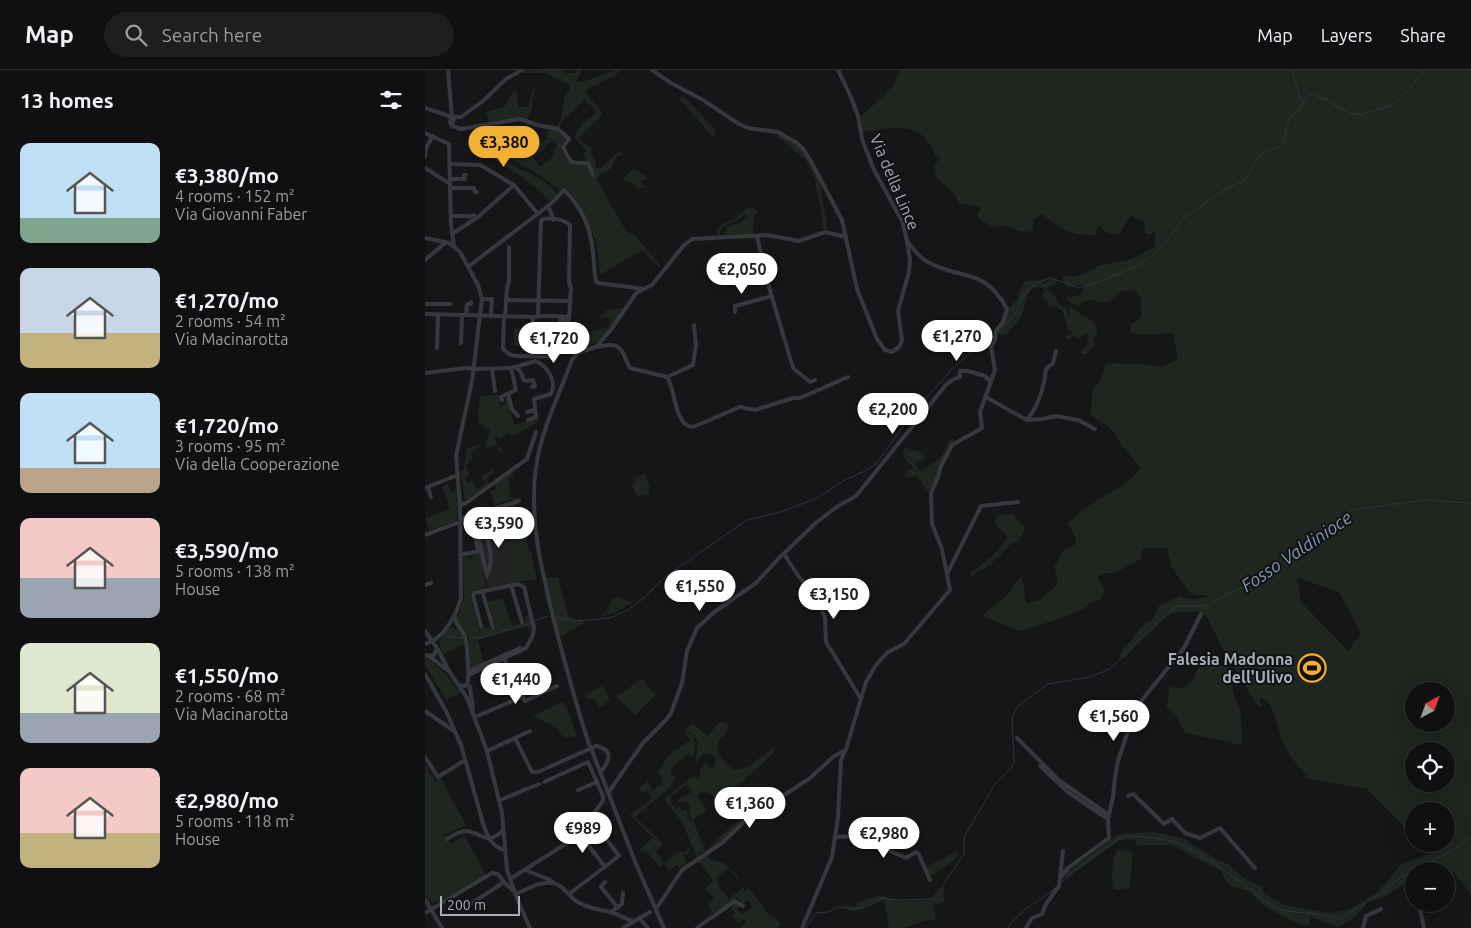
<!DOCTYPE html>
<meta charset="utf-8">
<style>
body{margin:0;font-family:Ubuntu,sans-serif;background:#1e1e20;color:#f1f3f6;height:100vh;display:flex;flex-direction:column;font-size:19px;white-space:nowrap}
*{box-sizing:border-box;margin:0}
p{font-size:16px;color:#9c9d9f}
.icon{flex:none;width:28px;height:28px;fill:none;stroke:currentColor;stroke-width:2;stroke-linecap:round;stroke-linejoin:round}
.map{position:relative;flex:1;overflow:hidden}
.side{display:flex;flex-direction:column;background:#101012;width:425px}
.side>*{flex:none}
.needle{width:32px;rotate:41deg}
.fabs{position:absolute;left:980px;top:612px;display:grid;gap:10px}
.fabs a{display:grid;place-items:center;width:50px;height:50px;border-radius:50%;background:#101012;box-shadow:0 5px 20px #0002,0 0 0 1px #303032;font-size:25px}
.scale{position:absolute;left:15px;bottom:12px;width:80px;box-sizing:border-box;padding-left:5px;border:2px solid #a8adb8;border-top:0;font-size:14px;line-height:18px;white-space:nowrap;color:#a8adb8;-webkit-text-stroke:4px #111113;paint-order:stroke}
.price{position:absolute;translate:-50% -42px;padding:0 11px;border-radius:18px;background:#fff;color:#222;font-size:16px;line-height:32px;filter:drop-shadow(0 1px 2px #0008)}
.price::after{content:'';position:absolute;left:50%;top:30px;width:15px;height:11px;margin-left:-8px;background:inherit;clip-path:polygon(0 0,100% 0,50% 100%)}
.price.active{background:#f2b134;color:#111}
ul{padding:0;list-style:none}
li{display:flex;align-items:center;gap:15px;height:125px;padding:0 20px}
li span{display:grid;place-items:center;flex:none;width:140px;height:100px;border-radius:10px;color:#555}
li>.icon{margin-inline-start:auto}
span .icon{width:60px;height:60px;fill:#fffc;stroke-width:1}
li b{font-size:21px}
h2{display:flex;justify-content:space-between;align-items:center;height:60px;padding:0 20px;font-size:21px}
header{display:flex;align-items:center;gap:30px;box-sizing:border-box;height:70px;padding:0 25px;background:#101012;border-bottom:1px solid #303032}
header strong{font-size:24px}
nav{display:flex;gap:28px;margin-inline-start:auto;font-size:18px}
.search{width:350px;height:45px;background:#1e1e20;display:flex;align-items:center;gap:12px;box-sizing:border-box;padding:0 18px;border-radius:28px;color:#9c9d9f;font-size:19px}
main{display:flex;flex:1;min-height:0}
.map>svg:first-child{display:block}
</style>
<header>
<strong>Map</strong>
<div class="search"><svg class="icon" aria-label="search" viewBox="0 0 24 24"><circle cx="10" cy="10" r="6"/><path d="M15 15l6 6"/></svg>Search here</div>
<nav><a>Map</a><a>Layers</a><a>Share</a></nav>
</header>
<main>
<section class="side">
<h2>13 homes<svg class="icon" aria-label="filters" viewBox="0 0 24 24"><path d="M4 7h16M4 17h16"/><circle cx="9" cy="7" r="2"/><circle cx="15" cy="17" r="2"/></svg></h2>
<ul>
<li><span style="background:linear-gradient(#bfe0f5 75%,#7fa58c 0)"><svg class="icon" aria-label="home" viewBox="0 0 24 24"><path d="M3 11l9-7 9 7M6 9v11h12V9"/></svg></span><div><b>€3,380/mo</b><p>4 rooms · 152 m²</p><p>Via Giovanni Faber</p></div></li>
<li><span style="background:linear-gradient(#c9d6e8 65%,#c2b280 0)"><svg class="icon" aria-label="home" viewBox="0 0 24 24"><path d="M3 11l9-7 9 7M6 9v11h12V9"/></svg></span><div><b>€1,270/mo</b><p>2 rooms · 54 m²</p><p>Via Macinarotta</p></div></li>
<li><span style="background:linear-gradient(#bfe0f5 75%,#b9a48a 0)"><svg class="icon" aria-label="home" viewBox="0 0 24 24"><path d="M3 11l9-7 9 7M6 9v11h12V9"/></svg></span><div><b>€1,720/mo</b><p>3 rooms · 95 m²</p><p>Via della Cooperazione</p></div></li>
<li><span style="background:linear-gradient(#f6c9c9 60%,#9aa5b1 0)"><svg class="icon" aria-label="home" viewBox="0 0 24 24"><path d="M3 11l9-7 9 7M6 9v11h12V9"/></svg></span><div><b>€3,590/mo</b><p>5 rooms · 138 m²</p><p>House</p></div></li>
<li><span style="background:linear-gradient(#dfe7d0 70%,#9aa5b1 0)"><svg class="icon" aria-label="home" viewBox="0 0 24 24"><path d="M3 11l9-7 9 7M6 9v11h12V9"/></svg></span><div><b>€1,550/mo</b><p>2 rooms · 68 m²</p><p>Via Macinarotta</p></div></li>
<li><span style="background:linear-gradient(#f6c9c9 65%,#c2b280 0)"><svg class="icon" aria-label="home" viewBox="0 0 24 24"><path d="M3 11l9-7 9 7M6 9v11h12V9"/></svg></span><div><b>€2,980/mo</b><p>5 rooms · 118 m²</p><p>House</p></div></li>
</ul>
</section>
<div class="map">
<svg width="1046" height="858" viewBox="0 0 1046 858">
<rect width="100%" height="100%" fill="#161618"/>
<path fill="#222225" d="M68 441 74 450H76L79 459 86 491V513L62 518 48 448V447Z"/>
<g fill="#1e261f" fill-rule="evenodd">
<path d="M119 0H138L137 1 140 3H150L152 0H157L152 10 153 12C168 11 181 0 196 0L189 6 161 20V24L177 42 176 46 154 68 168 80 166 84 170 89 171 98H176L193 82H195L198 85 193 86 187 94V98L172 107 173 112 200 159 206 165 209 164 236 196 234 197 217 180 175 205 172 173 152 131 145 122 141 121 138 123C133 120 129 115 123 111 107 100 90 90 72 83V78C80 75 89 81 98 78L104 82 115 73 124 68 121 66 124 60H129L136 49 139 28 146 18 144 14 119 3H98L99 1ZM160 28 161 33 166 35 171 43 157 54 149 67 161 81 159 83 162 95C147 96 137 92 136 75L141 69 133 62 137 52ZM127 70 131 73 132 77 128 80 129 84 128 87 115 97 108 87 113 84Z"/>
<path d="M474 0H1046V824L1030 804 1018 794 1004 801H989V809C974 816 958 830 943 832L929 848 913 857 884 846 885 855 879 856C865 849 832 837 827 822L806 816 800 810 796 801 745 774 742 775H712L710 769 695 770 642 808 640 804 646 799 694 764 729 762 757 768 791 789 803 794 819 808 837 817 839 824 862 836 907 843 925 839 954 821 976 794 1021 778 1007 774H1021V741H989V768L985 767 975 752 942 719 884 709C876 699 866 688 860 677 852 663 851 633 836 627L834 630 837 635 834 638 801 585 781 545 773 541 746 543 698 588 695 587 698 578 706 571 715 558 729 548 731 540 735 535 755 526C766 532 774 528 785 526L766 524 747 498 742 478H720L716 481V488C703 496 692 505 677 503L672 508 679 518 678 525 676 529 668 531 657 540 625 552 595 561 558 546C565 536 577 531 585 522 590 516 590 511 597 506L601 533 613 531 633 514 629 494 633 492 637 482 650 475 651 469 643 453C664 430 696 422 716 398L698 377 685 358 666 345 667 319 676 309 681 293 718 294 736 297 753 290 748 263C733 263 719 267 705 263L706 254 716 247V229L709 219 699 222 696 220 684 232H672L670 229 657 231 655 235 647 234 641 227 656 225 659 218 657 214 643 217 641 213 638 210V206L649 207 659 204 673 196 707 189 729 177 731 160 726 164H721L719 151 706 146 694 164H684L673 156 671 165C645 166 637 159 617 144L608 150V161L598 162 579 155 569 157 557 151 552 146 556 137 534 133 529 124 511 107 509 94 516 88 510 85C497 49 468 58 437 62L435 47C446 36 474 16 474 0ZM873 508 914 522 936 563 923 581 876 532ZM989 621H1021V654H989ZM989 681H1021V714H989Z"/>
<path d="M109 16H110L106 41 102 49H91L64 52 61 42 79 37 87 23 90 21 92 24 93 37H103Z"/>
<path d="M255 26 259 27 288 57 291 62 288 67 255 30Z"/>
<path d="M349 64C375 69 385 93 397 113L396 119 400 145 402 147 401 160 398 159 397 146 389 106 381 90Z"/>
<path d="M38 73 106 104 120 112 134 125 127 133C102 107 70 89 38 73Z"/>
<path d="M209 98 223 108 216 112 224 121 219 117 213 119 207 113 199 110V108Z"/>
<path d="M324 137 330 138 333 141 329 147 328 164 298 166 302 157 316 152 322 146 320 144C317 147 314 151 309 152 302 155 296 155 295 165L292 166C294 150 296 156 307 150 313 147 318 141 324 137Z"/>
<path d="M629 208 632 210 631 213 623 217 622 220 631 228 636 236 641 237 644 249V239L646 237 666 250 672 257V264L668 270 670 275 662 284H657L656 280 664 274 662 270 663 262 653 269 650 265 645 269H642L641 266 646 265 647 261 644 262C639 251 642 243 630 235L625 237 622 235 623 231 618 228 617 224 620 222 619 219C599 211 602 237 597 245 593 252 587 258 582 264L576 265 573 261 584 238 593 229 595 219 600 211 611 210 619 214Z"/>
<path d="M198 238C189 253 178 274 160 277L167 261 183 257 187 248 174 247 182 240Z"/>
<path d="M89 258 103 259V277L89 276Z"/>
<path d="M112 259H127L126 277H112Z"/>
<path d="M74 325 75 331 73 332 76 337 81 334 79 329 83 327C86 337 86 345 89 355L113 348V352L87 366 84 363 74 369 73 367 69 368 78 382 76 384 71 374 63 379 60 373 66 360 60 358 58 353 54 355 53 343 55 326Z"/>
<path d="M530 369 531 370 527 373 505 422 502 420 491 405 483 408 480 407 483 400 489 399C483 391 476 389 479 377L496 382 500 386 499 390 491 391 490 394 495 402 515 388 525 370Z"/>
<path d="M56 374 46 384 48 389 43 391 44 393 41 395 44 405 40 408 43 413 47 411 52 419 61 413 57 406 68 400 69 402 61 409 64 414 43 429 40 430 35 401 39 399 41 380 43 378Z"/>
<path d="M87 402 89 405 83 409 86 427 92 428V430L87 432 80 413 85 430 70 435 65 421 71 419 74 426 70 415Z"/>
<path d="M220 403 224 416V426L217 425 213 427 206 415 211 412 209 408Z"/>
<path d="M23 414 26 423 32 421V448L30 452 4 460 0 448 25 439 17 416Z"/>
<path d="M90 433 91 439 85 443 86 446 97 443 104 482H106L112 509C103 511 95 511 86 513V492L76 450H74L70 442 82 439 81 436Z"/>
<path d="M588 444 596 454 601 457 593 472H587L575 486 569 489 567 494 546 506 545 503 566 487 582 469C580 461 573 459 570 452L572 446Z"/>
<path d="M55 483 61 518 49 520 45 527 54 559 59 557 66 559 71 557 63 532 78 528 87 556 100 552 99 547 105 545 107 554 106 565 102 556 53 570 59 593 50 597H45L44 568 41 563 32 553V548L39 529 38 488 43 486 44 489 48 488V485Z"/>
<path d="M119 504H120L122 508 133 507 143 546 151 550 157 549 159 553 137 566 134 564Z"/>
<path d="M192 527 205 532 213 529 192 542 174 547 184 538 187 528Z"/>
<path d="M26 557C35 561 41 565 39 574L18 585C11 572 15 566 26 557Z"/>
<path d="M0 587C16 597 25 609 35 624L21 629 0 595Z"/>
<path d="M780 589 803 597 807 606 808 622 816 644 817 675 760 663 753 649 741 637 743 633 744 616C770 626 768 600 780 589Z"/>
<path d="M217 609 231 625 210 645 191 627Z"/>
<path d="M178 616 185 630 175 638 169 628 163 630 160 624Z"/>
<path d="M139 631 152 666 139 668 129 656 108 646Z"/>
<path d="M298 652 304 656 298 667 293 671C291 683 299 693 309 700L323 697 349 677 348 684 301 726 302 729 321 747 307 762 284 780 283 778 317 747 311 742 301 731 295 738 288 731V726L285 723 277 722 272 726 282 740 268 750 280 781 271 787 258 753 239 729 265 708 271 706 273 709H275V699L281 693 285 699 288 698 291 689 288 685 279 683 270 693C272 677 278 666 260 660L268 653 282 666 294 653ZM262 714 267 722 253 730 254 733 257 731 258 733 262 731 265 734 264 740 267 750 265 751 261 739 257 740 255 736 251 739 246 733V726Z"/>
<path d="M259 662 268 665 270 674 268 686 261 685 247 698 245 705 249 706 250 709 246 713 247 716 210 747C217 754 233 766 237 774L231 782 239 793 255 781 260 782 264 778 266 781 261 785 257 784 262 793 254 798 252 795 244 801 239 794 235 797 221 781 218 782 215 779 228 768 205 745 228 728 221 721 218 722 214 718 221 713V710L228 720 237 714V708L233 702 242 687 265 670Z"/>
<path d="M0 694 11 711 15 707 41 755 20 765 25 774 40 766 61 806 16 831 8 833 4 830 0 824Z"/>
<path d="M693 779 706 782 708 785 704 819 689 820C685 809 687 788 693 779Z"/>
<path d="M533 780 532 788 506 806 501 797Z"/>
<path d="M281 785 285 789 299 793 314 807 313 810 303 798 292 807V811L295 815 293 816 304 829 319 817V822L324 818 342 843 355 852V856L351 858H315L322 852 319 849 313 853 307 845 310 843 306 838 307 835 310 833 315 835 312 839 318 844 327 837 323 830 317 834 312 827 290 845 283 836 289 828 280 819 288 811 277 795 271 791Z"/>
<path d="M519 816V832L510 835V832L508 834 511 846 510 850 508 851 506 849 479 858H464L459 829C450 831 434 842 428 841 425 841 420 837 417 835L431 836 436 831 458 825 470 831H505L509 828Z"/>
</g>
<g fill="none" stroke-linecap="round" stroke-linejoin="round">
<g stroke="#2c353c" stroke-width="1">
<path d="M867 0 875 28 878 31"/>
<path d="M572 264 591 243 597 227 606 217 614 212 625 208 654 218 676 211 713 196 729 184 748 163 756 150 802 118 820 110 830 92 836 85 843 81 853 78 859 72 861 60 864 49 872 42 882 26 887 24 902 30 909 35 925 43 935 45 967 35 983 21 999 0"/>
<path d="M787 532 829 512 867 481 927 440 999 430 1046 433"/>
<path d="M130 547 150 551 185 548 203 540 220 527 241 506 322 450 356 442 392 428 420 410 442 400 451 394 484 348 528 298 550 279 569 266"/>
<path d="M111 550 122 546"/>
<path d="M19 566 38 568"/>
<path d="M45 568 57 567 106 553"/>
<path d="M635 813C643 805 694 766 703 766 711 765 746 770 752 773 775 783 797 799 817 813 829 821 841 834 855 839 866 843 880 842 892 844 900 845 907 847 915 849L955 824 978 806 1027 781 1046 768"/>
<path d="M381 858 391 843 403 842 413 837C433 841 441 839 458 828L471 830 507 829 516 818 539 784V767L570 714 589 695 587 646 595 634 623 614 665 607 685 599 706 579 711 572 751 536H779L783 534"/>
<path d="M582 858C588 852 595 843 602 838 612 831 622 826 631 817"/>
</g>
<g stroke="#37383d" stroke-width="4">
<path d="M23 0 27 47 29 49 27 56"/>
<path d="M227 0 246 13 278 30 314 54 323 58 353 62 372 73 379 80 388 95 417 150 432 219 452 269 460 280 467 282 474 277 477 270 473 241 484 202 485 190 482 171 477 151 449 100 437 69 433 46 426 27 413 0"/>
<path d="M0 38 27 47H36L58 31 81 9 97 0"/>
<path d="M27 47 25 52 27 56 36 59 95 49 112 55 133 59 144 69 138 77C146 94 144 93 163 93L168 105"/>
<path d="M0 63 24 74 26 156 29 176"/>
<path d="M0 87 1 78 8 66"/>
<path d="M25 94 55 95 89 115 113 144"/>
<path d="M0 98 25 114"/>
<path d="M25 109H40L39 105H41"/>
<path d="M25 118H49L50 122H52"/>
<path d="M123 136 129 150"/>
<path d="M26 146H42L44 147 49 145"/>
<path d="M27 164 53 147 89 115"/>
<path d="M332 166 341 207 368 298 385 312 390 310"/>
<path d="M0 168 24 173 35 182 53 215 57 229 47 311 31 386 35 435 36 528C32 543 21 564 7 571 5 573 2 573 0 574"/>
<path d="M0 190 20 173"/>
<path d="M44 196 127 133 139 120C157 137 166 160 168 183 169 193 169 202 171 211L173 213 219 219"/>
<path d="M57 229H67L66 246"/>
<path d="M81 230 146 231"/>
<path d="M0 234H25"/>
<path d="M310 242V236L347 226"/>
<path d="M0 244 108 247C120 245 132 246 144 247L143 253H140L137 247"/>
<path d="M41 245 42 234H46V232"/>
<path d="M79 246 78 278C84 288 94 286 104 286"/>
<path d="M80 246 82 218 84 212V177"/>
<path d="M113 246 116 150C124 147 139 149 145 155L144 212 146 218 144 247"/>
<path d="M108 247 107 286 128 287"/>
<path d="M135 249 136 275"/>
<path d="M36 273 37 245"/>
<path d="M171 277C176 277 179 275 184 275 199 274 199 289 205 298L242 307 268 295 271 276 269 255"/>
<path d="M12 278 13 244"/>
<path d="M90 297 95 301 99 310 101 311 108 310 110 316 107 317"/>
<path d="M67 299 70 321"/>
<path d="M0 303 41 298 49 299 86 298 111 291C123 297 132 311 126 324L109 329 111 347 103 350"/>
<path d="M242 307C251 320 249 356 268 357L315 337 330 340 368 328H375L423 307"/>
<path d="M83 324 87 339 93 346"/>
<path d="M561 327 602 350 617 349 631 346 653 350 670 359"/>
<path d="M77 330 76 327 91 320 86 298"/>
<path d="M102 342 110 340"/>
<path d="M602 350C614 335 619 318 621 299L628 293 631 281"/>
<path d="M3 417 6 427"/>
<path d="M0 418 33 405"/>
<path d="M35 435 41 433 102 389 111 362"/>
<path d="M46 446 53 481"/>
<path d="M35 449 94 431"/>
<path d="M53 457C66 468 69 490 62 506L52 461Z"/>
<path d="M0 465 35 452"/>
<path d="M359 484 374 507 386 520 396 538 400 548 401 572 436 629"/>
<path d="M35 485 55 481"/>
<path d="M522 504 556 436 593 432"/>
<path d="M0 515 6 513"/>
<path d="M86 515 97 552"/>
<path d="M57 521 68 557"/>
<path d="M30 547C30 555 35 557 39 564 42 569 45 609 42 614L37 616 33 614"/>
<path d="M0 561 12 578 9 585 4 586 0 585"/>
<path d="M12 578 24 601 42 628 62 681 77 743 82 800 93 831 105 858"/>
<path d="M4 586 22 600"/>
<path d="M78 586 100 631 132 616"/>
<path d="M44 601 95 578"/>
<path d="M0 604 21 641 36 675 59 757C64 768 67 777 80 780"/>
<path d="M44 605 101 578 108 565 109 558 99 517 93 514 49 523 48 526 56 556"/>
<path d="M88 607 115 596"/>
<path d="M40 616 43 615 45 617 48 639"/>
<path d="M0 641 29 661"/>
<path d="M50 647 97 627"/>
<path d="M90 668 107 702H113L171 676C190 680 184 692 175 703"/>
<path d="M592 668 635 711 684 745"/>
<path d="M164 674C150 632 139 590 128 547 116 497 104 449 111 397 116 361 134 325 147 290L152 283 171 277 185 261 211 223 227 215 259 175 267 169 342 165 374 171 400 162 421 167"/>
<path d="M62 681 105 661"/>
<path d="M167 681 211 794 239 858"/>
<path d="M0 687 13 707 40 690"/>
<path d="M615 696 644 723 683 749"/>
<path d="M153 720 172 712"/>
<path d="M183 723 217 674 241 650 246 643 257 613 262 581 272 558 288 543 331 513 354 488 393 451 413 436 431 426 520 316 527 310 535 307V301H543L560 306 566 312"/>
<path d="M703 726 708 724 739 754 747 749 760 763 775 768 795 758 830 798"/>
<path d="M75 730 114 714"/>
<path d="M151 759 180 797"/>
<path d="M410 767 432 766 481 788 491 782 494 785 505 810"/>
<path d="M22 769C27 766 34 761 41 761 58 763 62 777 78 760"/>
<path d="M100 800 123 809 128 812"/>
<path d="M635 808 643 798 684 768 683 749 688 727 690 707 693 691 709 643 717 630 759 578 776 544"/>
<path d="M85 809 139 775 144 765 165 748 178 731V726L163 692 119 712"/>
<path d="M180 812 176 817 193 838"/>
<path d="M91 824C103 819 114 811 127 813 138 814 143 825 151 831 163 839 175 839 188 843 196 845 201 850 209 851"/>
<path d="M144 824 194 786 177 763"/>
<path d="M0 829 17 858"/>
<path d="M994 834 999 858"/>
<path d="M44 835 79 812 87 820H89"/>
<path d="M231 839 257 800 297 773 323 748 384 709 408 687 420 680"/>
<path d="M186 842 197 834 198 823"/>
<path d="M0 843 67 803 73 804 79 812"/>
<path d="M214 848 223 858"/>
<path d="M198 858 225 842"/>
<path d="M272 858C284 848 297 842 309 831L318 836"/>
<path d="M377 858 407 787 413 747 416 690 421 679 441 612 451 595 463 582 479 574 525 520 517 479 507 454 506 423 513 407 516 396 527 375 557 358 555 342 570 300 566 277 570 270 571 261 578 252 582 239C559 196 535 211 501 191 493 186 488 178 482 171"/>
<path d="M601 858 607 848 617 844 621 834 634 816 638 781"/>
<path d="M938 858 941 846 956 839"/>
</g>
<path stroke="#37383d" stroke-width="4" d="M164 674 167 681"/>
</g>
<defs>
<g id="stadium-ring" transform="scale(1.4375)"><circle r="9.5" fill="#111113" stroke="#f2b134" stroke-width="1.5"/><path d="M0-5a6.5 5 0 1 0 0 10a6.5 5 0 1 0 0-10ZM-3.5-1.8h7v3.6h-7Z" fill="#f2b134"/></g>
</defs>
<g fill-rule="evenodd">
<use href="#stadium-ring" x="887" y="598"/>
</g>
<g text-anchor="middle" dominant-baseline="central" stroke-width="4" stroke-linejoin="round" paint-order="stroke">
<g font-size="16" fill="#a8adb8" stroke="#111113">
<text transform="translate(470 112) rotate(67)">Via della Lince</text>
</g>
<g font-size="16" font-weight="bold" fill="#a8adb8" stroke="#111113" text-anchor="end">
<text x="868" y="589">Falesia Madonna<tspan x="868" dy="18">dell'Ulivo</tspan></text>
</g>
<g font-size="18" font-style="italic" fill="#7f9bb3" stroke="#111113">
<text transform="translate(871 481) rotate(-34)">Fosso Valdinioce</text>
</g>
</g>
</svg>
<div class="fabs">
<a><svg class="needle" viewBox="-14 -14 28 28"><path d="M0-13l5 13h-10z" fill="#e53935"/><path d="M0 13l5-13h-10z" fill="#9c9d9f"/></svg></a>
<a><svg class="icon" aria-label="locate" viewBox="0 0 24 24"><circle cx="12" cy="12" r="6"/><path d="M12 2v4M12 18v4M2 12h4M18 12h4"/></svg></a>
<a>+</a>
<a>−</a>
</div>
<div class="scale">200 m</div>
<b class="price active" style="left:79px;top:98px">€3,380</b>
<b class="price" style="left:317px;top:225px">€2,050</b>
<b class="price" style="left:532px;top:292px">€1,270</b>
<b class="price" style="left:129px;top:294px">€1,720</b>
<b class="price" style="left:468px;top:365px">€2,200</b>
<b class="price" style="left:74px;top:479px">€3,590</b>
<b class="price" style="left:275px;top:542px">€1,550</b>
<b class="price" style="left:409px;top:550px">€3,150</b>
<b class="price" style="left:91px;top:635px">€1,440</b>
<b class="price" style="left:689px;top:672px">€1,560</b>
<b class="price" style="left:325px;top:759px">€1,360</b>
<b class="price" style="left:158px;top:784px">€989</b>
<b class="price" style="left:459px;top:789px">€2,980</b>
</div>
</main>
